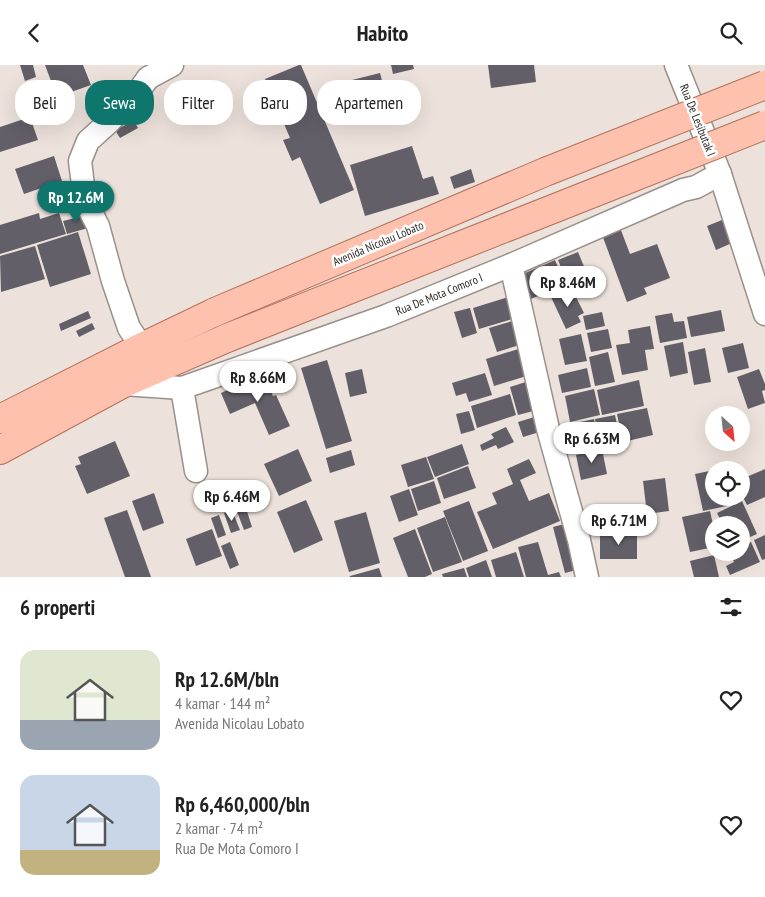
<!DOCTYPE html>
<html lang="id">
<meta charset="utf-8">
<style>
body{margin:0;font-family:"PT Sans Narrow",sans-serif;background:#f6f6f6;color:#222;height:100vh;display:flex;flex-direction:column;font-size:19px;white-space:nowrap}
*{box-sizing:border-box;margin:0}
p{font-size:16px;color:#767676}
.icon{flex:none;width:28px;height:28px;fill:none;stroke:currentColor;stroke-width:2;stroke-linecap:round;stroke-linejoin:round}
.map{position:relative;height:512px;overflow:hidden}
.details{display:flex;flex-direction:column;background:#fff;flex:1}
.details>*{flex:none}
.top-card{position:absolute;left:15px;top:15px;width:500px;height:45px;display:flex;gap:10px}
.needle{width:32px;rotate:153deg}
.buttons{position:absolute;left:705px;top:341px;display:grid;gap:10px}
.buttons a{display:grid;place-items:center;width:45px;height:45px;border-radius:50%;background:#fff;box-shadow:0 5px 20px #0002;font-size:25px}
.price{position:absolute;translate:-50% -42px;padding:0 11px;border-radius:18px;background:#fff;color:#222;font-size:16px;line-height:32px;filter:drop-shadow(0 1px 2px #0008)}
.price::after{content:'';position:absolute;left:50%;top:30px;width:15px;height:11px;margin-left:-8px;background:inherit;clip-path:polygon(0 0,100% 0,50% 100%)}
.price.selected{background:#0f766e;color:#fff}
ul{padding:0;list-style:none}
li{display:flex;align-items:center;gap:15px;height:125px;padding:0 20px}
li span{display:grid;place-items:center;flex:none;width:140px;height:100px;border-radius:15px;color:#555}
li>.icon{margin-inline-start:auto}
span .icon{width:60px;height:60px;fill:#fffc;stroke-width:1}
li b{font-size:21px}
h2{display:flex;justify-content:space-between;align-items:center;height:60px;padding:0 20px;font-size:21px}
.tag{padding:0 18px;border-radius:20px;background:#fff;box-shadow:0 5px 20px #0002;font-size:18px;line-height:45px}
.tag.selected{background:#0f766e;color:#fff}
header{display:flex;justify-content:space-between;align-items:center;height:65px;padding:0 20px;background:#fff;font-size:22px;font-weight:600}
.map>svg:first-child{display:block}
</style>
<header><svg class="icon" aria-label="back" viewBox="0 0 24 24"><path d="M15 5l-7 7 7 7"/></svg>Habito<svg class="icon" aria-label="search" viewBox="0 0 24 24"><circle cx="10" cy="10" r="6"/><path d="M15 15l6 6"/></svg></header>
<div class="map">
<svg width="765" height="512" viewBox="0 0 765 512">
<rect width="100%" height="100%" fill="#ede2db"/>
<g fill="#635f68">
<path d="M20 0H33L36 12 25 16Z"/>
<path d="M45 0H83L91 20 57 32Z"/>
<path d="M299 0H301L354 125 320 139 300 92 292 96 283 75 290 73 265 14Z"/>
<path d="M391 0H413L414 4 393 9Z"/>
<path d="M488 0H534L536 17 491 23Z"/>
<path d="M380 8 386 31 334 44 328 21Z"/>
<path d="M30 52 38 75 0 87V62Z"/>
<path d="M134 56 138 63 120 73 115 65Z"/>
<path d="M412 81 423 114 433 111 439 129 365 151 350 100Z"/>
<path d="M54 91 62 116 24 129 15 104Z"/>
<path d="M471 104 475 117 454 124 450 112Z"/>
<path d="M84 147 88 163 67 169 63 156 75 153 74 149Z"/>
<path d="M39 148 40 154 59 148 66 169 0 189V160Z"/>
<path d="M722 155 732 178 716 185 707 161Z"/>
<path d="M619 160 630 189 657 179 670 213 644 223 647 229 627 237 601 167Z"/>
<path d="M78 167 91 209 50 222 37 180Z"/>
<path d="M35 181 45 214 1 227 0 191Z"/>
<path d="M578 187 588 211 568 219 558 195Z"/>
<path d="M555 195 562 211 547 217 550 226 526 236 516 212Z"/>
<path d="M571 222 584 248 578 251 581 257 566 264 551 232Z"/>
<path d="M512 231 519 252 479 264 473 243Z"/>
<path d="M470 243 477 268 462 273 454 247Z"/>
<path d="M721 245 725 266 691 272 687 252Z"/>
<path d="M88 246 91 253 61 266 59 259Z"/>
<path d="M602 247 605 261 586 265 583 251Z"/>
<path d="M672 248 674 257 684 256 687 273 660 278 655 251Z"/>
<path d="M519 254 526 278 497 287 489 263Z"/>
<path d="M92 258 95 264 79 272 76 266Z"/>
<path d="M650 261 654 284 645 285 648 305 622 310 616 280 630 278 628 265Z"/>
<path d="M608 264 612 283 591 287 587 268Z"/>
<path d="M581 269 587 296 565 300 559 274Z"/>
<path d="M683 277 688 308 670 312 664 281Z"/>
<path d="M743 278 749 303 728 308 722 283Z"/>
<path d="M525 282 533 309 494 321 486 294Z"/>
<path d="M705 283 711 317 694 320 688 287Z"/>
<path d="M608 287 615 317 595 321 589 292Z"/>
<path d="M327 295 352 376 326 384 301 303Z"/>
<path d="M587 303 591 322 562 328 558 310Z"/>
<path d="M362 304 367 328 350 332 345 308Z"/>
<path d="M759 304 765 319V325L762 326 765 338 748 344 737 312Z"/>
<path d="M485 308 492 330 469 337 466 328 456 331 452 318Z"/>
<path d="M263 309 273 331 276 330 290 361 269 370 255 338 230 349 221 328Z"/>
<path d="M532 315 541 344 518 350 510 322Z"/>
<path d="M639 315 644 341 602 350 597 325Z"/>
<path d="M594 324 600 350 570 357 565 331Z"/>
<path d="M510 329 516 350 477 363 471 341Z"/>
<path d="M647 343 653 370 623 377 617 349Z"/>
<path d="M469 346 475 365 461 369 456 349Z"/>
<path d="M541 350 546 365 523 372 518 357Z"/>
<path d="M615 350 621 378 601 383 595 354Z"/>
<path d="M594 354 599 377 581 381 576 358Z"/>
<path d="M506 362 514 377 498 384 496 380 482 386 480 380 494 373 491 369Z"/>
<path d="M115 376 130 411 87 429 75 401 81 399 78 392Z"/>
<path d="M462 379 469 399 435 412 427 392Z"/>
<path d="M298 384 312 416 279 431 264 399Z"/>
<path d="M602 384 607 409 581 415 576 390Z"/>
<path d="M351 385 355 400 330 408 326 393Z"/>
<path d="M426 392 434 414 408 422 401 400Z"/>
<path d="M529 394 536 408 520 415 529 436 549 428 560 456 493 484 477 447 497 439 492 428 513 419 507 404Z"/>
<path d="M468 401 476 423 444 434 437 413Z"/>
<path d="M765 404V432L747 440 741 428V426L748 423 744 413Z"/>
<path d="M714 405V432H725L727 441 703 446 695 409Z"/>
<path d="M665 413 669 446 647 449 643 416Z"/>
<path d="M434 416 441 438 418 446 411 424Z"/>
<path d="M409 424 418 450 399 457 390 431Z"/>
<path d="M234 425 239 436 212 447 208 436Z"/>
<path d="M154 428 164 458 143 466 132 436Z"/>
<path d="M306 435 323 475 294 488 277 447Z"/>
<path d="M469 436 488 486 463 496 443 446Z"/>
<path d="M742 436 757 469 741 476V460H723L717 448Z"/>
<path d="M245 440 252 462 244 465 236 444Z"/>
<path d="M127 445 151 512H125L104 453Z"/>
<path d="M232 445 240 465 231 468 224 448Z"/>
<path d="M710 446 714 464V482L690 487 682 452Z"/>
<path d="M366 447 380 498 349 507 334 456Z"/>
<path d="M219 450 226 470 218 473 211 453Z"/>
<path d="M445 452 462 497 433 507 417 463Z"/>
<path d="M572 457 584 503 565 508 553 462Z"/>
<path d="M212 464 222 491 196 501 186 474Z"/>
<path d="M415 464 432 509 425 512H408L393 473Z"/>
<rect x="600" y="469" width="37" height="25"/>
<path d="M765 470V494L762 495 754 475Z"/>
<path d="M230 477 239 500 230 504 221 481Z"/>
<path d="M538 477 548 510 559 507 561 512H526L518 482Z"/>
<path d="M751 477 760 497 730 510 726 501 734 497 730 488H741V481Z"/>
<path d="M516 487 524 512H496L491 495Z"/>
<path d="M714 490 719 512H694L690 496Z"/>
<path d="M486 495 492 512H469L466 503Z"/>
<path d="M379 503 382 512H350V511Z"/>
<path d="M464 503 467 512H443L442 509Z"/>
</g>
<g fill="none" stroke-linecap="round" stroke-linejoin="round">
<g stroke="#999089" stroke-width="25">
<g id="minor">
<path d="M676 0 720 109"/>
<path d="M511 200 548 364 579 475 587 512"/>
<path d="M142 282 129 263 113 216 98 161 85 136 80 96 88 76 108 58 138 27 148 13 172 0"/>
<path d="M123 319 182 323 386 251 511 200 683 125 696 122 720 109 765 249"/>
<path d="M182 323 196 406"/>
</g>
</g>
<g stroke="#b4715a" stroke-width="30">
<g id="major">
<path d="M0 354 142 282 215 247"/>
<path d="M0 385 122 319 227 273"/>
</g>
</g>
<use href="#minor" stroke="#fff" stroke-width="22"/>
<use href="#major" stroke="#fdc1ad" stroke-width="28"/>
<g stroke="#b4715a" stroke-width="30" stroke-linecap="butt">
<g id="major-bridge">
<path d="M215 247 545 107 765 20"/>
<path d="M227 273 765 60"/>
</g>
</g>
<use href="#major-bridge" stroke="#fdc1ad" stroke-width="28"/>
</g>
<g text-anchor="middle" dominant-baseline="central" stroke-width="5" stroke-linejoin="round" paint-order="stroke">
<g font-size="12" fill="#2d2926" stroke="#fff">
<text transform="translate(698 55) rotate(68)">Rua De Lesibutak I</text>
<text transform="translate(378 178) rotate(-23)">Avenida Nicolau Lobato</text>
<text transform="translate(439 229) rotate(-22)">Rua De Mota Comoro I</text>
</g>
</g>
</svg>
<div class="buttons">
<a><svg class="needle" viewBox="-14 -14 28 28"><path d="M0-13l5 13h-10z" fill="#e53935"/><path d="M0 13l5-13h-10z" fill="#767676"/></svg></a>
<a><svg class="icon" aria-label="locate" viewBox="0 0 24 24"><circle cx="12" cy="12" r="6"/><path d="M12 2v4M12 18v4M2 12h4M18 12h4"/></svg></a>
<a><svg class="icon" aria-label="layers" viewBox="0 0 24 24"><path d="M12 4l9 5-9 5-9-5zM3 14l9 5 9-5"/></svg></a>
</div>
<b class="price selected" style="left:76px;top:158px">Rp 12.6M</b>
<b class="price" style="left:568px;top:243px">Rp 8.46M</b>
<b class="price" style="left:258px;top:338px">Rp 8.66M</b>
<b class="price" style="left:592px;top:399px">Rp 6.63M</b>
<b class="price" style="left:232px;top:457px">Rp 6.46M</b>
<b class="price" style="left:619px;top:481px">Rp 6.71M</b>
<div class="top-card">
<a class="tag">Beli</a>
<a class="tag selected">Sewa</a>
<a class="tag">Filter</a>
<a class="tag">Baru</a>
<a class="tag">Apartemen</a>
</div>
</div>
<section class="details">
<h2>6 properti<svg class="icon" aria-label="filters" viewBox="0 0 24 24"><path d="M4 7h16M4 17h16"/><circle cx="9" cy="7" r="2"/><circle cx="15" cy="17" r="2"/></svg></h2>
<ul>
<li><span style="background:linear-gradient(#dfe7d0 70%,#9aa5b1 0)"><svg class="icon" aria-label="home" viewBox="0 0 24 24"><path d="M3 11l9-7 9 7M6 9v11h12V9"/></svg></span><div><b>Rp 12.6M/bln</b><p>4 kamar · 144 m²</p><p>Avenida Nicolau Lobato</p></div><svg class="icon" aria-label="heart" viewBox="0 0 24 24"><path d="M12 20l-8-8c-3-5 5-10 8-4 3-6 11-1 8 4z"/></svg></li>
<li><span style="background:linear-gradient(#c9d6e8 75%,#c2b280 0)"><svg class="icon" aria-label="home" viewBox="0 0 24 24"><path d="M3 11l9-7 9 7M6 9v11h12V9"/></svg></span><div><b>Rp 6,460,000/bln</b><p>2 kamar · 74 m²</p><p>Rua De Mota Comoro I</p></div><svg class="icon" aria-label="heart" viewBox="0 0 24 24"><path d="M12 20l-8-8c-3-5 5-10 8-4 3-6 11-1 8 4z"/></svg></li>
</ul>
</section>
